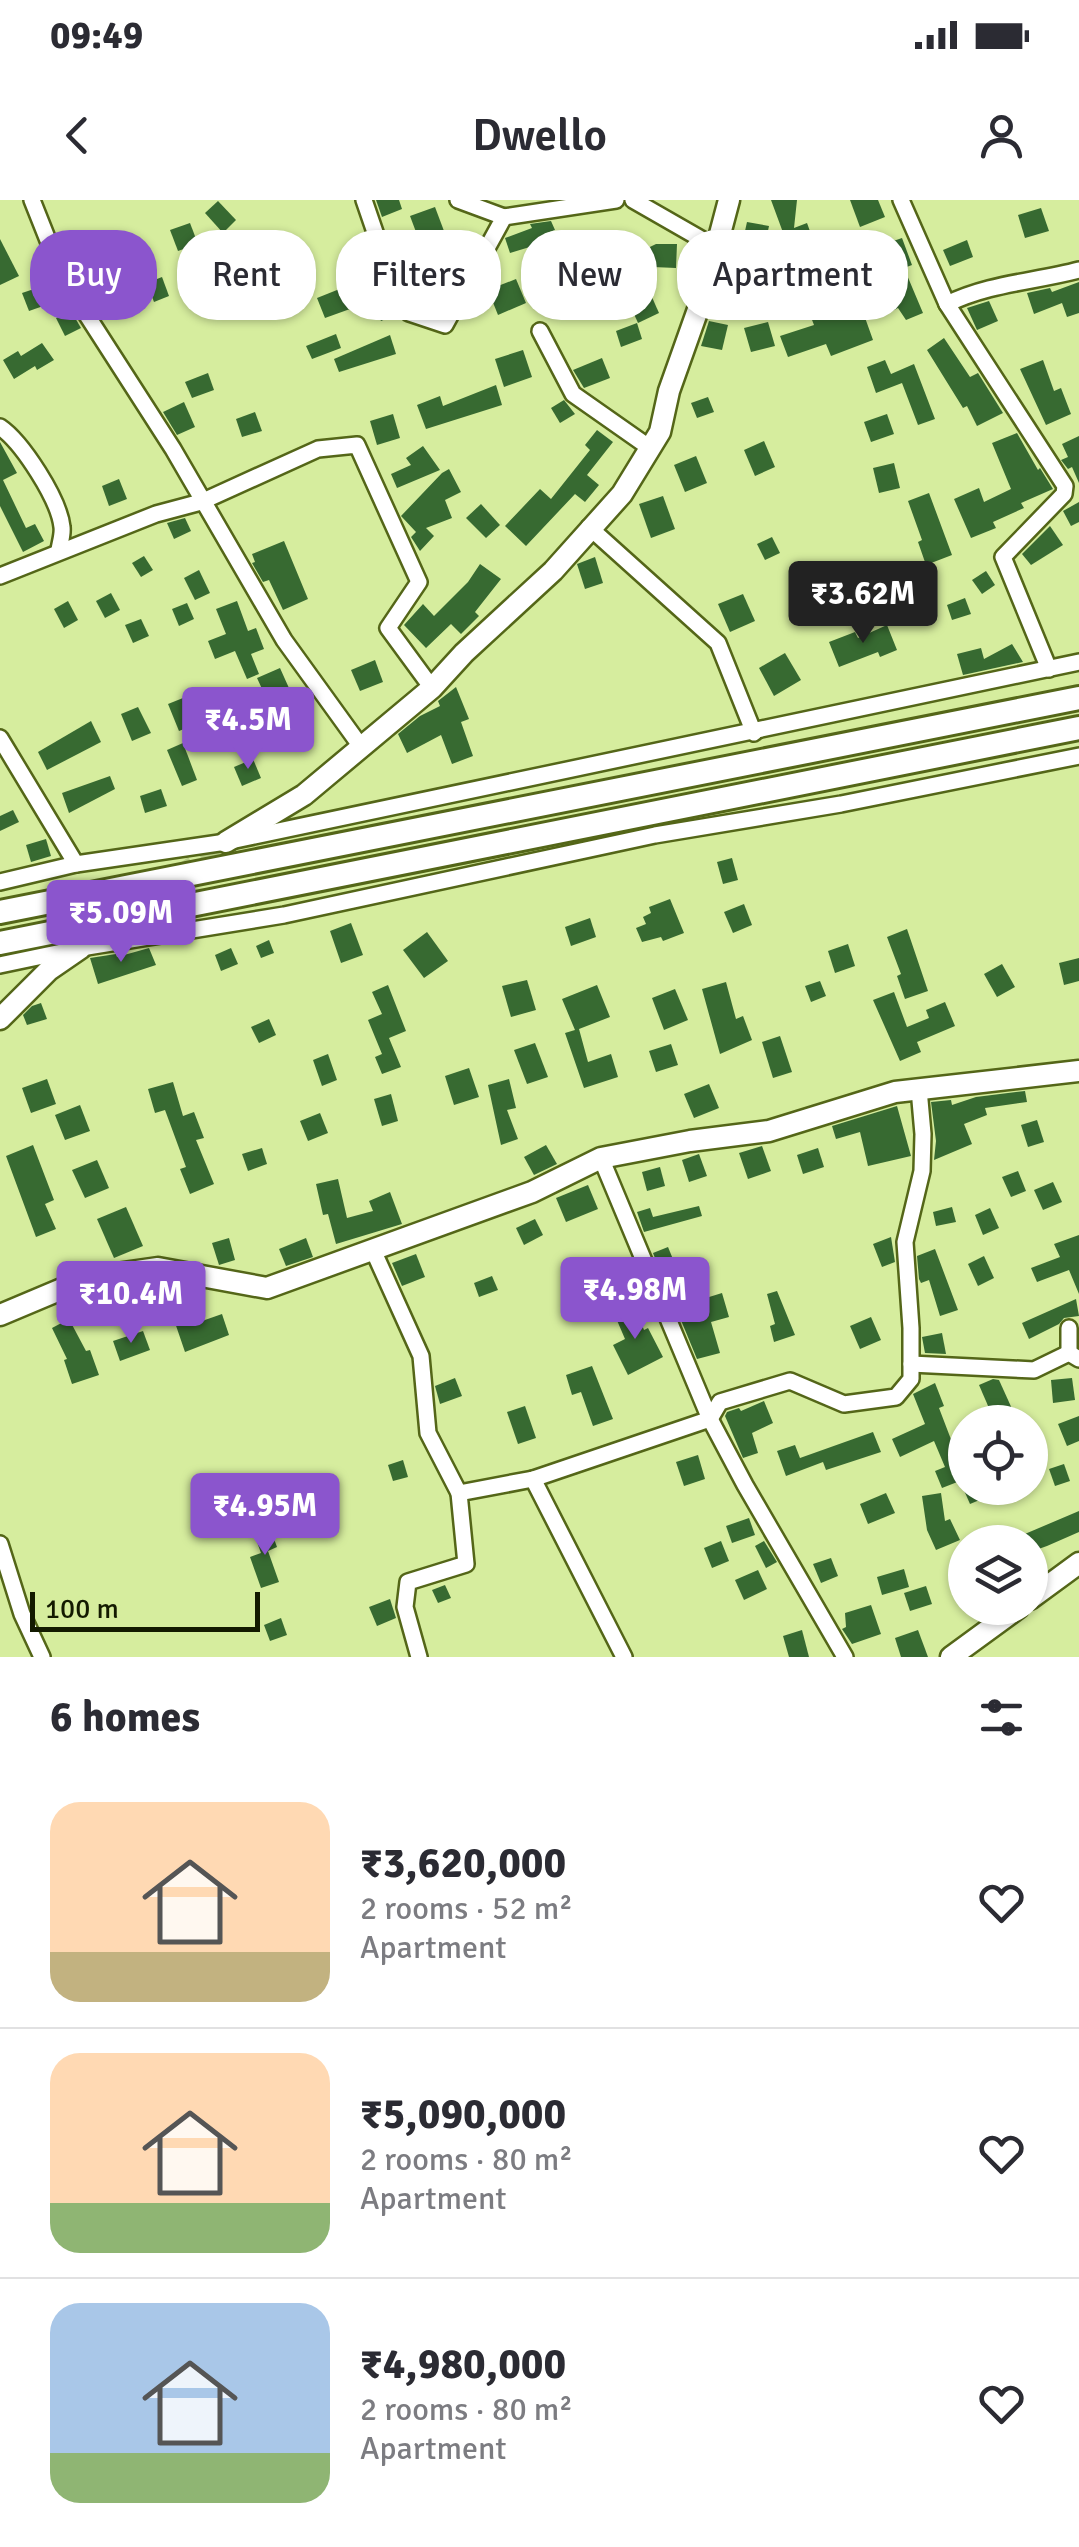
<!DOCTYPE html>
<meta charset="utf-8">
<style>
body{margin:0;font-family:Signika,sans-serif;background:#f2f2f3;color:#2b2b33;height:100vh;display:flex;flex-direction:column;font-size:38px;white-space:nowrap}
*{box-sizing:border-box;margin:0}
p{font-size:32px;color:#7c7c81}
.icon{flex:none;width:55px;height:55px;fill:none;stroke:currentColor;stroke-width:2;stroke-linecap:round;stroke-linejoin:round}
.map{position:relative;height:1457px;overflow:hidden}
.panel{display:flex;flex-direction:column;background:#fff;flex:1}
.panel>*{flex:none}
.banner{position:absolute;left:30px;top:30px;width:1020px;height:90px;display:flex;gap:20px}
.buttons{position:absolute;left:948px;top:1205px;display:grid;gap:20px}
.buttons a{display:grid;place-items:center;width:100px;height:100px;border-radius:50%;background:#fff;box-shadow:0 2px 8px #0004;font-size:50px}
.scale{position:absolute;left:30px;bottom:25px;width:230px;box-sizing:border-box;padding-left:10px;border:5px solid #131a00;border-top:0;font-size:28px;line-height:35px;white-space:nowrap;color:#131a00;-webkit-text-stroke:8px #d6ed9e;paint-order:stroke}
.price{position:absolute;translate:-50% -85px;padding:0 22px;border-radius:10px;background:#8b55cd;color:#fff;font-size:32px;line-height:65px;filter:drop-shadow(0 2px 5px #0008)}
.price::after{content:'';position:absolute;left:50%;top:60px;width:30px;height:22px;margin-left:-15px;background:inherit;clip-path:polygon(0 0,100% 0,50% 100%)}
.price.current{background:#222;color:#fff}
ul{padding:0;list-style:none}
li{display:flex;align-items:center;gap:30px;height:250px;padding:0 50px}
li+li{border-top:2px solid #e1e1e2}
li span{display:grid;place-items:center;flex:none;width:280px;height:200px;border-radius:30px;color:#555}
li>.icon{margin-inline-start:auto}
span .icon{width:120px;height:120px;fill:#fffc;stroke-width:1}
li b{font-size:42px}
h2{display:flex;justify-content:space-between;align-items:center;height:120px;padding:0 50px;font-size:42px}
.pill{padding:0 35px;border-radius:40px;background:#fff;box-shadow:0 2px 8px #0004;font-size:35px;line-height:90px}
.pill.current{background:#8b55cd;color:#fff}
.status{display:flex;justify-content:space-between;align-items:center;height:70px;padding:0 50px;background:#fff;direction:ltr}
.status svg{height:28px;fill:currentColor}
header{display:flex;justify-content:space-between;align-items:center;height:130px;padding:0 50px;background:#fff;font-size:45px;font-weight:600}
.map>svg:first-child{display:block}
</style>
<div class="status"><b>09:49</b><svg viewBox="0 0 49 12"><path d="M0 12V9h3v3zM5 12V6h3v6zM10 12V3h3v9zM15 12V0h3v12zM26 1h20v11H26zM47 4h2v5h-2z"/></svg></div>
<header><svg class="icon" aria-label="back" viewBox="0 0 24 24"><path d="M15 5l-7 7 7 7"/></svg>Dwello<svg class="icon" aria-label="person" viewBox="0 0 24 24"><circle cx="12" cy="8" r="4"/><path d="M4 21q1-7 8-7t8 7"/></svg></header>
<div class="map">
<svg width="1079" height="1457" viewBox="0 0 1079 1457">
<rect width="100%" height="100%" fill="#d6ed9e"/>
<g fill="#376a31">
<path d="M376 0H399L402 9 382 17Z"/>
<path d="M771 0H797L794 28 807 23 819 56 795 65Z"/>
<path d="M850 0H878L885 17 860 27Z"/>
<path d="M218 1 236 20 223 33 205 13Z"/>
<path d="M435 7 444 31 419 40 410 16Z"/>
<path d="M1041 8 1049 31 1025 38 1018 15Z"/>
<path d="M551 21 555 30 544 34 558 69 544 74 533 46 510 53 505 38 532 28 530 24Z"/>
<path d="M747 22 769 26 759 72 737 67Z"/>
<path d="M190 23 198 44 178 51 170 30Z"/>
<path d="M85 32 96 45 77 60 66 46Z"/>
<path d="M902 38 912 65 904 68 923 113 906 120 898 108 890 112 885 100 897 94 879 46Z"/>
<path d="M0 39 19 76 0 85Z"/>
<path d="M967 40 973 57 950 66 943 50Z"/>
<path d="M656 44H677L676 68 653 67 628 80 619 62Z"/>
<path d="M302 65 308 87 283 94 277 72Z"/>
<path d="M437 69 444 90 419 99 412 78Z"/>
<path d="M583 73 590 92 573 98 566 80Z"/>
<path d="M833 76 849 118 863 112 873 140 831 156 826 144 788 157 780 136 814 125 800 89Z"/>
<path d="M162 77 169 96 154 102 147 83Z"/>
<path d="M516 79 526 103 498 115 488 90Z"/>
<path d="M1079 82V113L1067 117 1062 103 1034 114 1027 93 1050 88 1052 92Z"/>
<path d="M102 85 108 100 94 105 85 92Z"/>
<path d="M43 86 49 104 29 111 22 93Z"/>
<path d="M342 88 350 109 325 118 317 98Z"/>
<path d="M385 91 397 114 381 121 371 97Z"/>
<path d="M651 95 659 113 638 123 630 105Z"/>
<path d="M989 101 998 121 977 130 967 108Z"/>
<path d="M71 111 81 128 65 136 56 118Z"/>
<path d="M709 121 728 125 722 150 701 146Z"/>
<path d="M768 122 775 146 751 152 744 128Z"/>
<path d="M637 123 642 139 621 147 616 131Z"/>
<path d="M336 134 341 148 312 159 306 146Z"/>
<path d="M390 135 396 154 339 172 334 159Z"/>
<path d="M944 138 970 177 978 173 1003 213 977 226 967 206 963 208 927 150Z"/>
<path d="M42 143 54 160 37 170 35 166 14 179 3 160 18 151 21 156Z"/>
<path d="M523 150 532 177 504 187 495 159Z"/>
<path d="M602 158 610 178 584 188 573 170Z"/>
<path d="M885 160 891 174 914 164 935 219 918 225 902 183 876 193 867 167Z"/>
<path d="M1043 160 1054 191 1061 188 1071 214 1046 225 1020 169Z"/>
<path d="M208 173 214 190 192 198 185 182Z"/>
<path d="M496 185 502 205 426 229 417 205 440 196 443 206Z"/>
<path d="M708 197 714 212 697 218 691 203Z"/>
<path d="M564 200 575 214 560 223 551 208Z"/>
<path d="M184 202 195 227 177 235 163 212Z"/>
<path d="M255 212 262 231 242 237 236 219Z"/>
<path d="M393 214 400 238 377 245 370 221Z"/>
<path d="M887 214 894 234 871 242 864 222Z"/>
<path d="M597 230 613 242 587 275 599 285 585 302 575 294 526 346 505 326 540 289 551 299 590 250 585 245Z"/>
<path d="M1017 233 1038 270 1040 268 1053 289 1021 303 1024 308 993 322 996 328 971 338 954 299 979 288 984 302 1011 289 992 243Z"/>
<path d="M1079 236V283L1072 267 1068 269 1061 260 1068 257 1062 244Z"/>
<path d="M764 241 775 267 755 276 744 250Z"/>
<path d="M0 242 17 273 3 280 26 328 35 324 44 341 23 352 0 306Z"/>
<path d="M423 246 440 270 397 288 391 274 411 265 406 258Z"/>
<path d="M696 256 707 283 685 292 674 265Z"/>
<path d="M894 263 900 288 879 293 873 268Z"/>
<path d="M449 269 461 292 445 300 452 318 426 328 434 336 420 351 411 337 416 332 401 316 442 273Z"/>
<path d="M119 279 127 299 109 306 102 286Z"/>
<path d="M929 293 952 355 926 365 918 342 922 340 908 301Z"/>
<path d="M663 296 675 329 651 338 639 304Z"/>
<path d="M1079 302V322L1071 326 1063 311Z"/>
<path d="M481 304 500 325 486 338 466 318Z"/>
<path d="M185 318 191 331 174 339 167 323Z"/>
<path d="M1050 326 1063 345 1031 365 1022 354Z"/>
<path d="M772 337 780 353 765 360 757 344Z"/>
<path d="M284 341 308 399 283 410 269 380 263 382 252 363 255 362 252 354Z"/>
<path d="M144 356 153 370 141 377 132 363Z"/>
<path d="M595 357 603 383 585 389 577 364Z"/>
<path d="M480 364 501 379 475 412 479 416 461 434 451 424 426 448 404 425 423 404 434 416 468 382Z"/>
<path d="M199 370 210 393 195 400 184 378Z"/>
<path d="M986 371 995 385 982 394 972 380Z"/>
<path d="M111 393 120 410 105 418 96 401Z"/>
<path d="M743 394 755 421 730 432 718 404Z"/>
<path d="M965 398 971 414 952 420 947 405Z"/>
<path d="M68 401 78 420 64 428 54 409Z"/>
<path d="M237 401 248 431 256 428 264 449 251 454 259 474 247 479 235 451 215 459 208 441 226 434 216 409Z"/>
<path d="M187 403 194 419 179 426 172 409Z"/>
<path d="M141 419 149 436 133 443 125 425Z"/>
<path d="M887 425 897 450 880 457 878 452 839 467 829 442 855 432 858 438Z"/>
<path d="M1012 444 1023 462 963 475 957 454 981 448 984 459Z"/>
<path d="M785 453 801 480 774 496 759 468Z"/>
<path d="M375 460 383 482 360 491 351 470Z"/>
<path d="M280 468 297 506 301 505 312 528 294 536 278 500 269 504 257 478Z"/>
<path d="M456 487 469 519 461 522 473 556 452 564 441 535 407 553 398 534 420 516 440 506 438 501Z"/>
<path d="M193 494 204 521 179 531 168 504Z"/>
<path d="M226 500 243 536 223 544 206 509Z"/>
<path d="M138 507 151 533 132 541 121 514Z"/>
<path d="M91 521 101 542 47 570 38 552Z"/>
<path d="M183 543 197 580 182 586 167 550Z"/>
<path d="M253 559 261 578 242 586 234 567Z"/>
<path d="M110 576 115 589 69 613 62 593Z"/>
<path d="M161 589 167 606 145 613 140 596Z"/>
<path d="M13 610 19 622 0 631V616Z"/>
<path d="M46 639 51 656 31 662 26 645Z"/>
<path d="M732 658 738 680 723 684 717 662Z"/>
<path d="M670 699 684 733 663 741 661 737 642 742 636 728 646 724 643 717 651 713 649 707Z"/>
<path d="M744 704 752 725 733 733 724 712Z"/>
<path d="M590 718 596 737 571 746 565 727Z"/>
<path d="M351 723 363 755 341 763 330 731Z"/>
<path d="M907 729 928 791 905 799 897 776 901 774 887 737Z"/>
<path d="M427 732 448 761 424 778 403 750Z"/>
<path d="M269 740 274 753 261 758 256 746Z"/>
<path d="M848 744 855 766 835 773 828 751Z"/>
<path d="M149 748 156 765 98 784 90 758 116 754 117 757Z"/>
<path d="M231 748 238 764 221 771 215 755Z"/>
<path d="M1079 758V781L1064 785 1059 763Z"/>
<path d="M1002 764 1015 787 997 797 984 774Z"/>
<path d="M527 780 536 810 511 817 502 786Z"/>
<path d="M820 781 826 796 811 802 805 786Z"/>
<path d="M726 782 736 819 743 816 752 840 720 854 702 789Z"/>
<path d="M388 785 406 831 389 838 401 867 382 874 375 857 382 854 368 820 382 814 372 792Z"/>
<path d="M597 785 610 817 579 829 588 862 611 854 618 877 584 888 565 833 575 830 562 799Z"/>
<path d="M675 789 688 820 664 830 652 798Z"/>
<path d="M894 792 907 827 929 818 926 810 945 802 955 826 917 842 921 852 900 861 873 800Z"/>
<path d="M41 803 47 819 27 825 23 815 32 806Z"/>
<path d="M269 819 276 835 259 843 251 827Z"/>
<path d="M780 836 792 872 773 878 762 842Z"/>
<path d="M535 843 548 877 527 884 514 850Z"/>
<path d="M671 844 678 865 656 872 649 851Z"/>
<path d="M328 854 337 880 322 886 313 860Z"/>
<path d="M469 868 479 897 454 905 445 876Z"/>
<path d="M47 879 56 904 31 913 22 888Z"/>
<path d="M509 879 516 908 507 910 518 939 501 945 488 885Z"/>
<path d="M173 882 183 916 194 912 204 938 196 940 214 984 190 994 180 969 186 967 165 910 155 913 148 889Z"/>
<path d="M709 884 719 908 694 918 684 894Z"/>
<path d="M1025 891 1027 902 985 908 987 915 964 924 972 944 934 960 936 941 931 902 951 900 952 905 976 897Z"/>
<path d="M391 894 398 921 382 926 374 899Z"/>
<path d="M80 905 90 931 65 940 55 915Z"/>
<path d="M897 906 911 956 868 966 860 932 836 939 832 926Z"/>
<path d="M320 913 328 933 308 941 300 921Z"/>
<path d="M1037 920 1044 942 1028 947 1021 925Z"/>
<path d="M33 945 54 1000 45 1004 56 1029 36 1037 6 956Z"/>
<path d="M546 945 557 964 534 975 524 957Z"/>
<path d="M762 946 771 971 748 979 739 953Z"/>
<path d="M262 948 267 964 248 971 242 954Z"/>
<path d="M818 948 824 967 803 974 797 955Z"/>
<path d="M699 954 707 976 689 982 682 960Z"/>
<path d="M97 960 109 988 85 998 72 970Z"/>
<path d="M660 967 665 986 647 991 642 972Z"/>
<path d="M1018 971 1026 991 1011 997 1002 977Z"/>
<path d="M338 979 347 1018 373 1011 369 1001 390 992 402 1024 336 1044 328 1014 323 1015 316 984Z"/>
<path d="M1053 982 1062 1002 1043 1010 1034 990Z"/>
<path d="M588 985 598 1009 566 1022 556 998Z"/>
<path d="M699 1006 702 1016 644 1032 637 1012 650 1008 653 1017Z"/>
<path d="M126 1007 143 1046 114 1058 97 1019Z"/>
<path d="M952 1007 956 1022 936 1026 933 1012Z"/>
<path d="M990 1008 999 1028 983 1035 975 1015Z"/>
<path d="M535 1019 543 1035 524 1045 516 1028Z"/>
<path d="M1079 1035V1094L1069 1070 1037 1082 1031 1068 1060 1057 1054 1044Z"/>
<path d="M891 1037 895 1062 882 1067 873 1044Z"/>
<path d="M229 1038 235 1060 219 1065 212 1043Z"/>
<path d="M306 1038 313 1057 286 1066 279 1049Z"/>
<path d="M668 1047 677 1069 662 1076 653 1053Z"/>
<path d="M935 1049 958 1110 940 1116 929 1080 921 1083 919 1079 917 1056Z"/>
<path d="M416 1054 425 1077 402 1086 392 1063Z"/>
<path d="M984 1056 994 1078 978 1086 968 1064Z"/>
<path d="M492 1076 498 1090 479 1097 474 1083Z"/>
<path d="M169 1087 172 1096 192 1090 202 1121 222 1114 229 1135 185 1152 171 1111 160 1115 152 1092Z"/>
<path d="M690 1091 693 1102 722 1093 729 1117 711 1122 720 1153 697 1159 671 1096Z"/>
<path d="M777 1091 795 1135 774 1142 770 1126 775 1124 767 1094Z"/>
<path d="M1076 1099 1079 1116 1064 1118 1059 1124 1029 1139 1022 1123Z"/>
<path d="M634 1105 644 1130 648 1128 663 1157 628 1175 613 1145 625 1139 613 1111Z"/>
<path d="M871 1117 881 1140 860 1149 850 1126Z"/>
<path d="M69 1119 86 1151 90 1150 99 1175 72 1184 64 1160 67 1159 52 1128Z"/>
<path d="M143 1131 150 1150 120 1161 113 1141Z"/>
<path d="M942 1133 946 1154 925 1153 922 1137Z"/>
<path d="M592 1166 613 1219 593 1226 581 1192 572 1195 566 1175Z"/>
<path d="M455 1178 462 1196 440 1204 435 1186Z"/>
<path d="M1072 1178 1075 1200 1053 1203 1051 1180Z"/>
<path d="M993 1179 999 1180 1018 1222H995L979 1185Z"/>
<path d="M935 1183 944 1206 939 1208 965 1276V1279L942 1288 935 1271 945 1267 934 1241 900 1257 892 1239 925 1224 913 1194Z"/>
<path d="M764 1201 773 1223 752 1233 758 1253 743 1258 725 1216 727 1212 739 1208 741 1211Z"/>
<path d="M525 1206 536 1238 518 1244 507 1212Z"/>
<path d="M1079 1216V1241L1067 1246 1058 1224Z"/>
<path d="M873 1232 881 1252 826 1270 823 1262 786 1276 777 1251 795 1245 800 1258Z"/>
<path d="M698 1255 705 1279 684 1286 676 1262Z"/>
<path d="M403 1260 408 1277 393 1281 388 1265Z"/>
<path d="M1064 1264 1070 1281 1055 1286 1049 1269Z"/>
<path d="M963 1288H1008L970 1304Z"/>
<path d="M886 1293 895 1313 868 1324 860 1304Z"/>
<path d="M941 1293 945 1321 950 1319 960 1340 936 1350 927 1330 922 1296Z"/>
<path d="M1079 1311V1332L1047 1346 1030 1352V1342H1006Z"/>
<path d="M749 1318 755 1335 732 1343 726 1326Z"/>
<path d="M269 1325 277 1347 268 1351 279 1382 261 1388 250 1357 261 1353 253 1331Z"/>
<path d="M721 1341 729 1361 712 1368 704 1348Z"/>
<path d="M764 1341 777 1362 766 1368 755 1346Z"/>
<path d="M831 1358 838 1376 821 1383 813 1364Z"/>
<path d="M904 1369 909 1387 882 1395 877 1377Z"/>
<path d="M758 1370 767 1389 744 1400 735 1380Z"/>
<path d="M445 1385 451 1398 438 1403 432 1390Z"/>
<path d="M926 1386 932 1404 910 1411 904 1393Z"/>
<path d="M390 1399 396 1418 377 1426 369 1407Z"/>
<path d="M871 1405 881 1434 852 1444 842 1429 846 1427 845 1413Z"/>
<path d="M281 1418 287 1435 270 1441 264 1425Z"/>
<path d="M802 1430 809 1457H789L783 1436Z"/>
<path d="M918 1430 928 1457H901L895 1438Z"/>
</g>
<g fill="none" stroke-linecap="round" stroke-linejoin="round">
<path stroke="#b9cd86" stroke-width="20" stroke-dasharray="20 10" stroke-linecap="butt" d="M81 748 226 642"/>
<g stroke="#546618" stroke-width="20">
<g id="minor">
<path d="M32 0 63 78 173 249 284 440 362 548"/>
<path d="M364 0 390 76 409 113 445 125 504 17 458 0"/>
<path d="M633 0 715 47"/>
<path d="M901 0 947 104 1065 286 1064 294 1003 357 1049 469"/>
<path d="M504 17 616 0"/>
<path d="M947 104C990 83 1034 82 1079 70"/>
<path d="M540 131 573 194 650 248"/>
<path d="M0 227C22 242 59 299 62 327 63 334 60 343 59 350"/>
<path d="M589 327 718 443 754 533"/>
<path d="M0 376 156 314 201 302 318 249 357 245 419 382 388 428 432 488"/>
<path d="M0 538 76 664"/>
<path d="M0 682 76 664 226 642 1079 462"/>
<path d="M0 765 81 748 284 715 655 635 841 604 1079 556"/>
<path d="M601 958 710 1219 745 1285 845 1457"/>
<path d="M373 1050 421 1156 428 1233 459 1293"/>
<path d="M1069 1153V1128"/>
<path d="M911 1164 1034 1170 1069 1153 1079 1159"/>
<path d="M0 1344 22 1414 42 1457"/>
<path d="M419 1457 405 1407 408 1382 466 1364 459 1293 533 1279"/>
<path d="M624 1457 533 1279 710 1219 720 1202 790 1181 844 1204 896 1197 911 1179V1128L905 1042 922 971 923 934 919 889"/>
</g>
</g>
<g stroke="#546618" stroke-width="25">
<g id="major">
<path d="M226 642 304 595 432 488 464 453 553 371 622 294 660 232 669 191 706 87 729 0"/>
<path d="M0 819 49 770 81 748"/>
<path d="M0 1115 88 1078 158 1068 267 1088 532 992 601 958 690 941 769 931 895 892 1079 871"/>
<path d="M1030 1399 1079 1363"/>
<path d="M951 1457 1018 1408"/>
</g>
</g>
<g stroke="#546618" stroke-width="28">
<g id="highway">
<path d="M0 712 1079 498"/>
<path d="M0 743 1079 528"/>
</g>
</g>
<use href="#minor" stroke="#fff" stroke-width="15"/>
<use href="#major" stroke="#fff" stroke-width="20"/>
<use href="#highway" stroke="#fff" stroke-width="22"/>
</g>
</svg>
<div class="buttons">
<a><svg class="icon" aria-label="locate" viewBox="0 0 24 24"><circle cx="12" cy="12" r="6"/><path d="M12 2v4M12 18v4M2 12h4M18 12h4"/></svg></a>
<a><svg class="icon" aria-label="layers" viewBox="0 0 24 24"><path d="M12 4l9 5-9 5-9-5zM3 14l9 5 9-5"/></svg></a>
</div>
<div class="scale">100 m</div>
<b class="price current" style="left:863px;top:446px">₹3.62M</b>
<b class="price" style="left:248px;top:572px">₹4.5M</b>
<b class="price" style="left:121px;top:765px">₹5.09M</b>
<b class="price" style="left:635px;top:1142px">₹4.98M</b>
<b class="price" style="left:131px;top:1146px">₹10.4M</b>
<b class="price" style="left:265px;top:1358px">₹4.95M</b>
<div class="banner">
<a class="pill current">Buy</a>
<a class="pill">Rent</a>
<a class="pill">Filters</a>
<a class="pill">New</a>
<a class="pill">Apartment</a>
</div>
</div>
<section class="panel">
<h2>6 homes<svg class="icon" aria-label="filters" viewBox="0 0 24 24"><path d="M4 7h16M4 17h16"/><circle cx="9" cy="7" r="2"/><circle cx="15" cy="17" r="2"/></svg></h2>
<ul>
<li><span style="background:linear-gradient(#ffd9b3 75%,#c2b280 0)"><svg class="icon" aria-label="home" viewBox="0 0 24 24"><path d="M3 11l9-7 9 7M6 9v11h12V9"/></svg></span><div><b>₹3,620,000</b><p>2 rooms · 52 m²</p><p>Apartment</p></div><svg class="icon" aria-label="heart" viewBox="0 0 24 24"><path d="M12 20l-8-8c-3-5 5-10 8-4 3-6 11-1 8 4z"/></svg></li>
<li><span style="background:linear-gradient(#ffd9b3 75%,#8fb573 0)"><svg class="icon" aria-label="home" viewBox="0 0 24 24"><path d="M3 11l9-7 9 7M6 9v11h12V9"/></svg></span><div><b>₹5,090,000</b><p>2 rooms · 80 m²</p><p>Apartment</p></div><svg class="icon" aria-label="heart" viewBox="0 0 24 24"><path d="M12 20l-8-8c-3-5 5-10 8-4 3-6 11-1 8 4z"/></svg></li>
<li><span style="background:linear-gradient(#a9c7e8 75%,#8fb573 0)"><svg class="icon" aria-label="home" viewBox="0 0 24 24"><path d="M3 11l9-7 9 7M6 9v11h12V9"/></svg></span><div><b>₹4,980,000</b><p>2 rooms · 80 m²</p><p>Apartment</p></div><svg class="icon" aria-label="heart" viewBox="0 0 24 24"><path d="M12 20l-8-8c-3-5 5-10 8-4 3-6 11-1 8 4z"/></svg></li>
</ul>
</section>
